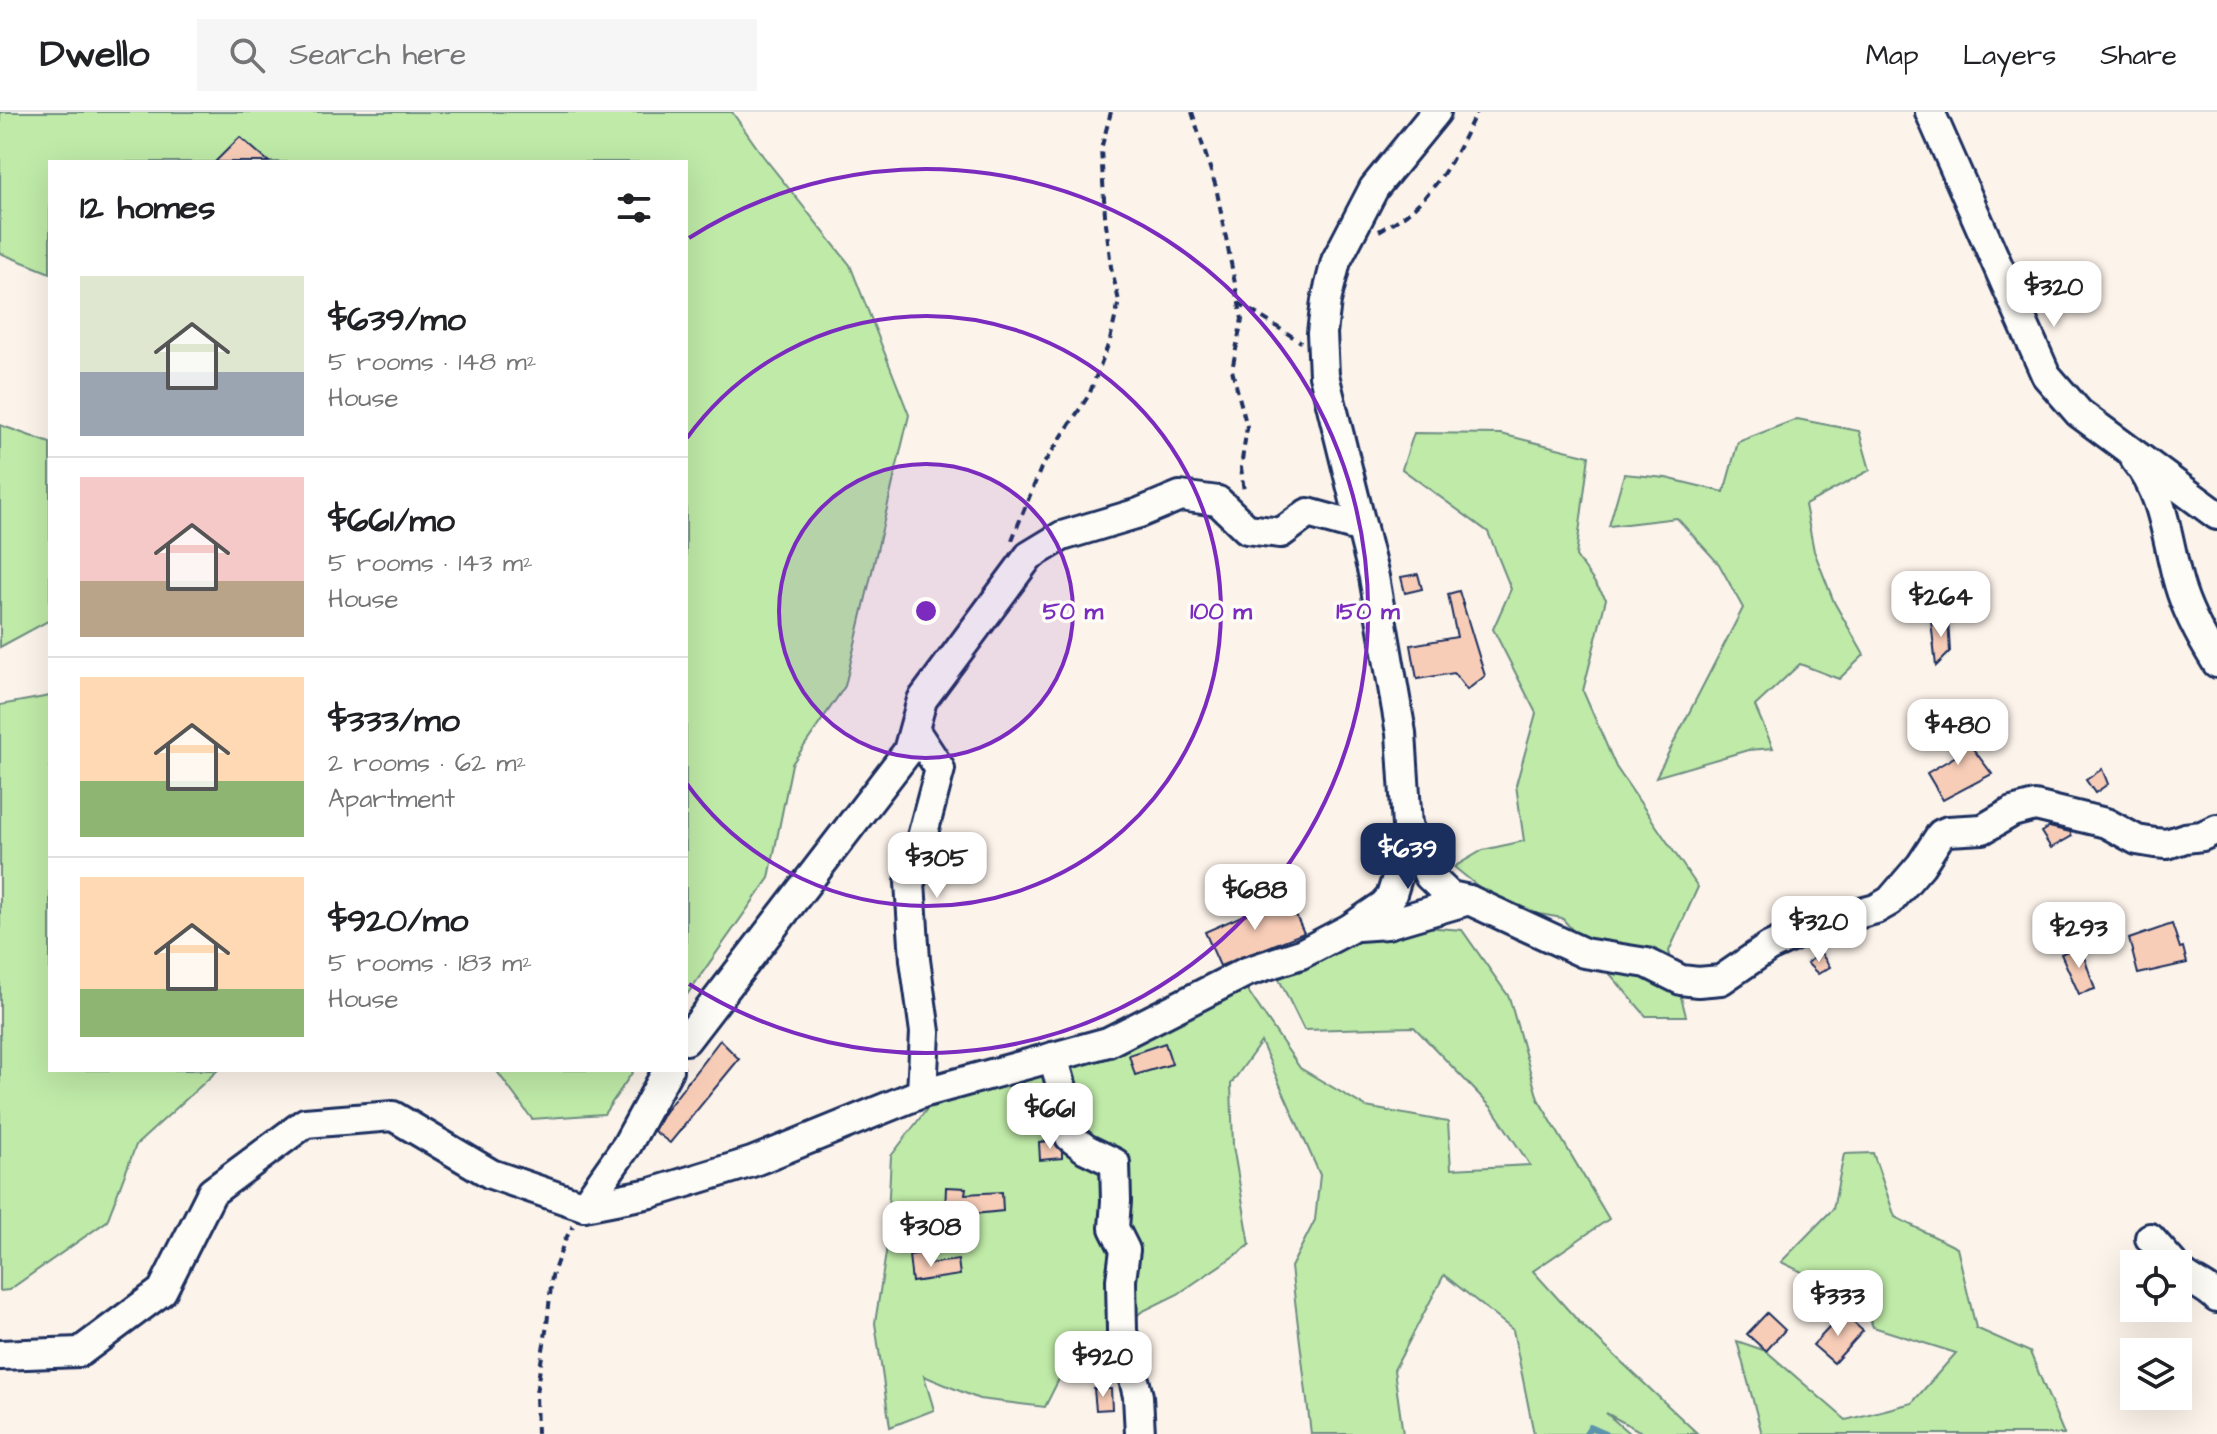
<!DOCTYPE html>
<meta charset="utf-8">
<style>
body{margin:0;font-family:"Architects Daughter",sans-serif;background:#f6f6f6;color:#202124;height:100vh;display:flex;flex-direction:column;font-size:30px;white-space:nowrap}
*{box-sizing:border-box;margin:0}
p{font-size:26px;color:#757577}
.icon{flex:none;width:44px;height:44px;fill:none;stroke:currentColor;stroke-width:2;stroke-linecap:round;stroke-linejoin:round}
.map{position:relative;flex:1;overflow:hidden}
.drawer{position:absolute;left:48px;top:48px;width:640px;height:912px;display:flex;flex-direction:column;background:#fff;border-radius:0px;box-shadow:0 8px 32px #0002}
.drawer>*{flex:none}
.fabs{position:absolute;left:2120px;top:1138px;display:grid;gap:16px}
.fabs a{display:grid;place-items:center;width:72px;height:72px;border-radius:0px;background:#fff;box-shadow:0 8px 32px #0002;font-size:40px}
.price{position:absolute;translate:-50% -68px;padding:0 18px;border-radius:16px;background:#fff;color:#222;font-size:26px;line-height:52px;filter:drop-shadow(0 2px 4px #0008)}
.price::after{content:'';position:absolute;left:50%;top:48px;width:24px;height:18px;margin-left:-12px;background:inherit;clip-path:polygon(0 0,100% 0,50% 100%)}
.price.current{background:#1b2f5e;color:#fff}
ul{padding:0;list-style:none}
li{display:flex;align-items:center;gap:24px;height:200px;padding:0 32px}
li+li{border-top:2px solid #e0e0e0}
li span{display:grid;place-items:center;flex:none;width:224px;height:160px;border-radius:0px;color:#555}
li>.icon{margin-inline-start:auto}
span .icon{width:96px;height:96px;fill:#fffc;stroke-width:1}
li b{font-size:34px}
h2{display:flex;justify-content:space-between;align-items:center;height:96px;padding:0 32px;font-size:34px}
header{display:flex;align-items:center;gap:48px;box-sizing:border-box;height:112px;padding:0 40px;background:#fff;border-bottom:2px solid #e0e0e0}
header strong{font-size:38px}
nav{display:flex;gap:44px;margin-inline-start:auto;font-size:28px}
.search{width:560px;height:72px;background:#f6f6f6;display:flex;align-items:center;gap:20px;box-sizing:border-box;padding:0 28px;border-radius:0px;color:#757577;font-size:30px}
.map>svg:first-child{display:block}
</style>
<header>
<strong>Dwello</strong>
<div class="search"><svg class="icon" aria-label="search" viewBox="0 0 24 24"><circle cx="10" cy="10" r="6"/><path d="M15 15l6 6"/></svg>Search here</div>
<nav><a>Map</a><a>Layers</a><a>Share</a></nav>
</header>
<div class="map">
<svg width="2217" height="1322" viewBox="0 0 2217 1322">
<rect width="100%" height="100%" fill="#fcf3ea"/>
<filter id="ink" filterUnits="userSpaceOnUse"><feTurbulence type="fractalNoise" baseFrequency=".0125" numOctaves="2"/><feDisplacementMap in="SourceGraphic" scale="16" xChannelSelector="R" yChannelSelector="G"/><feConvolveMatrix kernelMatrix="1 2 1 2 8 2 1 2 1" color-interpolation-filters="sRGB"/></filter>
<g filter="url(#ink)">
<g fill="#bfeaa7" stroke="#6d8c82" stroke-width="2">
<path d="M0 0H732L763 44 850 153 909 303 845 574 792 652 769 766 686 884V50H50V161L0 141Z"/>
<path d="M1797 307 1859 319 1870 358 1805 393 1814 439 1834 490 1864 543 1839 567 1800 552 1755 594 1773 636 1748 638 1656 665 1743 496 1719 452 1677 406 1609 414 1624 362 1666 366 1724 380 1738 330Z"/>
<path d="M0 313 50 331V508L0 535Z"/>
<path d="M1414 321 1501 322 1589 344 1576 444 1606 487 1583 579 1616 655 1698 775 1669 839 1686 904H1646L1562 806 1505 796 1454 755 1483 738 1524 729 1516 673 1536 601 1493 517 1511 477 1488 420 1402 357Z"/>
<path d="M50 584V958H218L136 1033 107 1109 9 1178 0 1179V593Z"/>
<path d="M1401 813 1462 818 1509 885 1538 987 1609 1107 1533 1159 1579 1210 1698 1322H1645L1606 1301 1630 1322H1534L1513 1218 1444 1163 1394 1258 1403 1322H1311L1291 1155 1315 1108 1320 1063 1261 930 1231 972 1233 1034 1250 1133 1178 1182 1141 1200 1088 1252 1060 1265 1045 1295 979 1287 924 1264 934 1298 890 1315 875 1211 886 1141 891 1044 933 989 1184 905 1229 851 1300 956 1366 995 1448 1010 1451 1057 1530 1053 1492 996 1414 915 1304 918 1276 861Z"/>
<path d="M496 958H634L604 1002 532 1007Z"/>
<path d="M1873 1041 1895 1105 1957 1136 1976 1216 2030 1240 2064 1322H1762L1737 1229 1766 1239 1846 1308 1912 1291 1956 1241 1873 1215 1851 1163 1831 1174 1781 1150 1833 1097 1844 1042Z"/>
</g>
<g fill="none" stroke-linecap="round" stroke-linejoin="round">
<path stroke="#5c94ac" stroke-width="6" d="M1586 1322 1590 1315 1606 1322"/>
</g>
<g fill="#f8cdb8" stroke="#1b2f5e" stroke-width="2">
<path d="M240 25 269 50H215Z"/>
<path d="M1418 462 1422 477 1405 481 1401 465Z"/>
<path d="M1459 479 1485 564 1467 578 1454 561 1417 567 1411 533 1457 525 1448 482Z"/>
<path d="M1948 507 1950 540 1936 554 1931 509Z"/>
<path d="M1961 613 1965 626 1992 662 1943 688 1927 661 1956 644 1942 627Z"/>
<path d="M2102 657 2108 672 2095 681 2086 668Z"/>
<path d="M2049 715 2070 720 2072 724 2051 736 2041 720Z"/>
<path d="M1287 784 1304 821 1220 854 1205 820Z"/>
<path d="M2172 812 2180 836 2183 835 2187 851 2138 862 2129 827Z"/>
<path d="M2080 833 2095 877 2079 882 2061 842Z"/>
<path d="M1821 841 1830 855 1818 862 1807 851Z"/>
<path d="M720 928 739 947 670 1031 654 1019 664 1001Z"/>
<path d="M1165 931 1172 952 1135 963 1129 943Z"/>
<path d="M1054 1029 1062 1040V1046L1040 1048 1039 1030Z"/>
<path d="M946 1075 966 1076 965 1082 1002 1080 1003 1099 964 1103 945 1102Z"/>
<path d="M925 1141 927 1152 958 1148 960 1163 912 1170 909 1143Z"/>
<path d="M1767 1201 1785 1218 1766 1239 1747 1222Z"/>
<path d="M1843 1201 1863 1219 1834 1251 1813 1233Z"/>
<path d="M1094 1277H1111L1112 1297 1096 1298Z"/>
</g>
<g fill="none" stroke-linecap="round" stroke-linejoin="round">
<g stroke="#1b2f5e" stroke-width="34">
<g id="minor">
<path d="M1930 0 2046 263 2079 301 2217 403"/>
<path d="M2136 349C2165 383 2167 431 2179 472 2187 500 2202 527 2217 551"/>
<path d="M915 619 940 657 910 770 915 848 925 920 922 981"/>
<path d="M1407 713 1429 764 1450 784 1469 788 1584 841 1647 851 1681 868 1698 870 1721 868 1769 835 1819 812 1876 797 1890 789 1921 753 1941 722 1948 719 1983 717 2012 700 2035 694 2106 711 2137 728 2155 731 2167 732 2185 726 2202 724 2217 717"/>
<path d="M1358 814 1387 812 1469 788"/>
<path d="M686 928 908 639 922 588 1029 444 1062 424 1139 401 1180 384 1218 389 1247 417 1281 421 1308 401 1362 416"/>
<path d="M1053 945 1064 983 1070 1025 1086 1037 1115 1051 1116 1089 1114 1116 1125 1138 1121 1168 1122 1219 1138 1284 1140 1322"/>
<path d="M584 1094 627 1033 668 958"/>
<path d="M2150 1126 2173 1152"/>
<path d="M2178 1158C2189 1170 2206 1173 2217 1186"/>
<path d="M0 1243 80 1240 162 1179 212 1080 305 1011 393 1004 491 1062 584 1094 651 1081 752 1050 922 981 1108 930 1246 860 1301 842 1349 817 1384 793 1391 785 1408 730 1401 621 1374 465 1324 263 1322 221 1326 189 1336 149 1374 76 1436 0"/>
</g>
</g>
<g stroke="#1b2f5e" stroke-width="4" stroke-dasharray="8 6" stroke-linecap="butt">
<path d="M1192 0 1216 75 1242 207 1232 258 1247 315 1241 355 1244 380"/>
<path d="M1379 119C1389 113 1401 107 1410 99 1441 73 1460 36 1476 0"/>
<path d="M1239 191 1301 230"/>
<path d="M1012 428 1041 356 1089 283 1110 228 1119 189 1111 155 1105 103 1101 37 1111 0"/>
<path d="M537 1322 536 1281 547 1213 552 1164 565 1128 573 1114"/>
</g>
<use href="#minor" stroke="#fdfcf7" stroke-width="28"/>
</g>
</g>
<circle cx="926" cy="499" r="147" fill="#7b2cbf" fill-opacity=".12"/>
<g fill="none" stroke="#7b2cbf" stroke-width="4">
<circle cx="926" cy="499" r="147"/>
<path d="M687 326A295 295 0 1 1 687 672"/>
<path d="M689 126A442 442 0 1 1 689 872"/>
</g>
<circle cx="926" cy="499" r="12" fill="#7b2cbf" stroke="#fdfcf7" stroke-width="4"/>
<g font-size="24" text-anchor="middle" font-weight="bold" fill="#7b2cbf" stroke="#fdfcf7" stroke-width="7" stroke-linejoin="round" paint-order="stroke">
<text x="1073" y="507">50 m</text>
<text x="1221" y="507">100 m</text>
<text x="1368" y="507">150 m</text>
</g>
</svg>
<div class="fabs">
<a><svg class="icon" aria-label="locate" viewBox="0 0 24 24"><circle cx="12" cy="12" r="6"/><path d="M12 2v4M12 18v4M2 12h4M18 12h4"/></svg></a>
<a><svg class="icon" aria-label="layers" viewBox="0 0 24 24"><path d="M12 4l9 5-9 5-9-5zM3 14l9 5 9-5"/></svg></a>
</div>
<b class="price" style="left:2054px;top:217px">$320</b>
<b class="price" style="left:1941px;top:527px">$264</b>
<b class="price" style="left:1958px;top:655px">$480</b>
<b class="price current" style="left:1408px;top:779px">$639</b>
<b class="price" style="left:937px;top:788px">$305</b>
<b class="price" style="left:1255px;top:820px">$688</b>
<b class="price" style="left:1819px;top:852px">$320</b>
<b class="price" style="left:2079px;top:858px">$293</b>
<b class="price" style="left:1050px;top:1039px">$661</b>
<b class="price" style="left:931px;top:1157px">$308</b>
<b class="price" style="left:1838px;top:1226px">$333</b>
<b class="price" style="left:1103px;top:1287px">$920</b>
<section class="drawer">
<h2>12 homes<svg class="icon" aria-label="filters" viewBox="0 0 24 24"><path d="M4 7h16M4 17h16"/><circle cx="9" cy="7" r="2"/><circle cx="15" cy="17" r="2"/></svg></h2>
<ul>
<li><span style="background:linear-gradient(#dfe7d0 60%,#9aa5b1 0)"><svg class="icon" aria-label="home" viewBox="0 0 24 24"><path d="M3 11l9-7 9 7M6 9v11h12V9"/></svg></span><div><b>$639/mo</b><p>5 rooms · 148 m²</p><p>House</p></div></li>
<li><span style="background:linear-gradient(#f6c9c9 65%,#b9a48a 0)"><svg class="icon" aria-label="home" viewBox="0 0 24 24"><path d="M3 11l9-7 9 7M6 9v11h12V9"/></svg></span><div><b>$661/mo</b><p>5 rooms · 143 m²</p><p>House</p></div></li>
<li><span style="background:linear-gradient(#ffd9b3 65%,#8fb573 0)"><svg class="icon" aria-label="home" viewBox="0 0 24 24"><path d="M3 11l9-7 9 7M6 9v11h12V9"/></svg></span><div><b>$333/mo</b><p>2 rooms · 62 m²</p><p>Apartment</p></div></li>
<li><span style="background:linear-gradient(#ffd9b3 70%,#8fb573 0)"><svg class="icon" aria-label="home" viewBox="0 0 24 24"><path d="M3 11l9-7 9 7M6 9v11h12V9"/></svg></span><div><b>$920/mo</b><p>5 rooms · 183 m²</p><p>House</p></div></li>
</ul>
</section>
</div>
